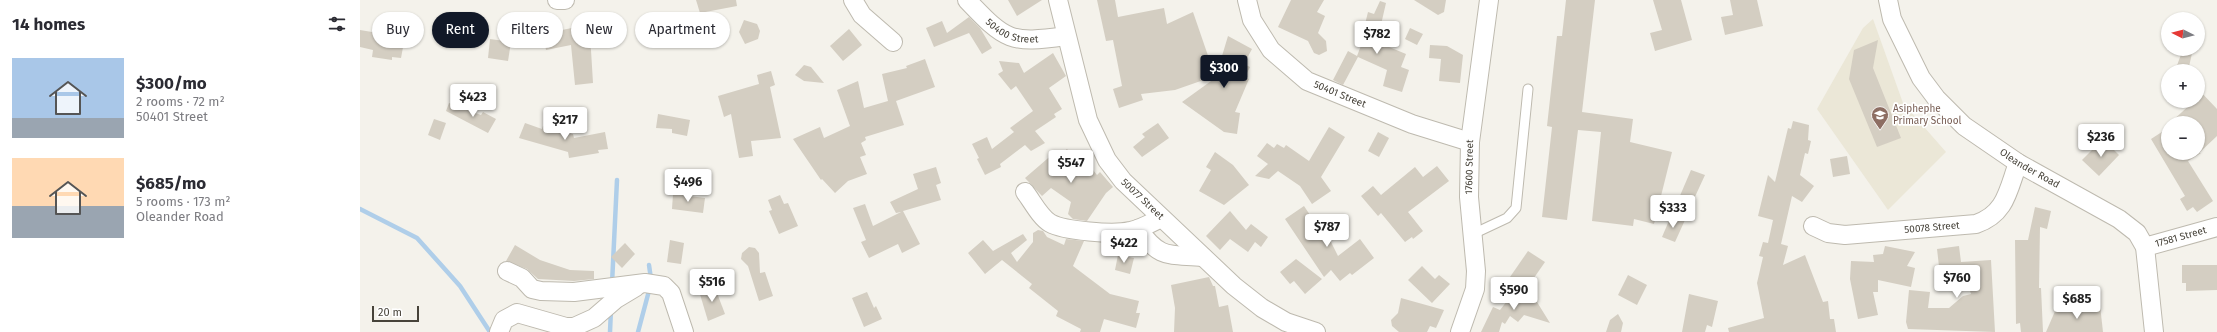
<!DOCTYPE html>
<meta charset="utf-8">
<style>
body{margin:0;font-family:"Fira Sans",sans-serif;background:#f7f7f7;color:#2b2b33;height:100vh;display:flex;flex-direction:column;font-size:15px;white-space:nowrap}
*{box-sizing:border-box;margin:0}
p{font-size:13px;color:#7c7c81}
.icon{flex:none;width:22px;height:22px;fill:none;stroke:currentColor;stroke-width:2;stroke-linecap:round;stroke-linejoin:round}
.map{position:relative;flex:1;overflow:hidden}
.drawer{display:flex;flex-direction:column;background:#fff;width:360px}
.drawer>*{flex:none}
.guide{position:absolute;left:12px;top:12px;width:380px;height:36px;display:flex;gap:8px}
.needle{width:26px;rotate:276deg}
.buttons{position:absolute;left:1801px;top:12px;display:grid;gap:8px}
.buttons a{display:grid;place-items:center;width:44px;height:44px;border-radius:50%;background:#fff;box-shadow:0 1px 3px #0004;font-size:20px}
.scale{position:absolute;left:12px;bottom:10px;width:47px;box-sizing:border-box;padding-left:4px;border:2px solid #47433a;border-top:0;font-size:11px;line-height:14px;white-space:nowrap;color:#47433a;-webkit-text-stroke:3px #fff;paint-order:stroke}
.price{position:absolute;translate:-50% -34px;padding:0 9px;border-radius:4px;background:#fff;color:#222;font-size:13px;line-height:26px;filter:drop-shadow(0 1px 2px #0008)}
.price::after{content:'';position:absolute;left:50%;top:24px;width:12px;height:9px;margin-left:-6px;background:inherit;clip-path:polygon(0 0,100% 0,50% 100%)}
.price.selected{background:#111827;color:#fff}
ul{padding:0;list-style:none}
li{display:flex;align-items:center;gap:12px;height:100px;padding:0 12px}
li span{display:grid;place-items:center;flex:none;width:112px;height:80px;border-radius:0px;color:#555}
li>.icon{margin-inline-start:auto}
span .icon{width:48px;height:48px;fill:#fffc;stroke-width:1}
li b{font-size:17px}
h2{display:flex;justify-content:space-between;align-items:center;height:48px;padding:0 12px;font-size:17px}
.tag{padding:0 14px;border-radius:18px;background:#fff;box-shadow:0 1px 3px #0004;font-size:14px;line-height:36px}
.tag.selected{background:#111827;color:#fff}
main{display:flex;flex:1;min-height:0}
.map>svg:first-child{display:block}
</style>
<main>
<section class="drawer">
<h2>14 homes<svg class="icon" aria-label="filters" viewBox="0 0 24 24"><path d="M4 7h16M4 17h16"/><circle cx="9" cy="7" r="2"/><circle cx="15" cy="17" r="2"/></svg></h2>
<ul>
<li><span style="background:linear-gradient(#a9c7e8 75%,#9aa5b1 0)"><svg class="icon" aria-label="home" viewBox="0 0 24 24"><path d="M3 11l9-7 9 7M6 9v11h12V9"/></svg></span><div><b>$300/mo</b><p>2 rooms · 72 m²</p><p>50401 Street</p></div></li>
<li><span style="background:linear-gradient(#ffd9b3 60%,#9aa5b1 0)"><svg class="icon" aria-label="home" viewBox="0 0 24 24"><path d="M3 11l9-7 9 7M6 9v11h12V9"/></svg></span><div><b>$685/mo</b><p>5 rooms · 173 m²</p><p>Oleander Road</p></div></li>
</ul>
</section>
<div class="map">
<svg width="1857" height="332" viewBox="0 0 1857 332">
<rect width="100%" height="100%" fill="#f4f2eb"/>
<path fill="#ebe7d7" d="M1513 19 1543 103 1586 152 1528 210 1457 109 1503 28Z"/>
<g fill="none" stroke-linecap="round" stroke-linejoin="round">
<g stroke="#afcee9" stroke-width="4.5">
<path d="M0 209 57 238 100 286 130 332"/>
<path d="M289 265 291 279"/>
<path d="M252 284 257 180"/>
<path d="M250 332 251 309"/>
<path d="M278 332 290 287"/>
</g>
</g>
<g fill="#d4cec2">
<path d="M336 0H376L377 6 340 13Z"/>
<path d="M648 0H682L657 16Z"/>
<path d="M737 0H755L758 17 804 8 807 24 833 12 855 76 815 90 781 94 783 100 759 108 753 89 762 86 753 40 746 41Z"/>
<path d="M931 0H964L957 12 965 16 958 33 966 41 967 51 959 55 954 53 948 41 918 27Z"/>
<path d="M1054 0H1086L1084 12 1078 15Z"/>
<path d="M1206 0H1235L1222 112 1273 119 1270 142 1312 152 1294 224 1274 219 1273 226 1232 221 1241 132 1218 130 1207 220 1182 217 1192 127 1187 126 1197 36H1202Z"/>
<path d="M1293 0H1321L1332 40 1295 51 1290 33 1302 30Z"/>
<path d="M1370 0H1397L1403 26 1365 35 1361 17 1373 15Z"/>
<path d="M1020 1 1026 3 1017 42 1046 54 1041 67 1049 70 1042 92 1023 86 1027 70 998 57 983 85 973 80 988 51 997 56 1009 25 1005 24 1008 12 1014 14Z"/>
<path d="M609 17 620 28 632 48 622 54 609 33 574 47 566 28 582 21 587 33Z"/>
<path d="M384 20 397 24 400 31 398 39 385 44 379 32Z"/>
<path d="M245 23H251L257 26V33L252 39H231Z"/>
<path d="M226 25 231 50 233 83 215 85 211 45 186 50 183 34Z"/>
<path d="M1050 28 1063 34 1057 45 1045 39Z"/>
<path d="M489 29 502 45 483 61 470 46Z"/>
<path d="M0 30 18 33V35L44 42 41 58 32 57V60L12 57 13 50 0 47Z"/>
<path d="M868 36 892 49 884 64 890 67 885 77 889 79 875 112 880 113 877 134 864 132 822 102 858 76H856Z"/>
<path d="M130 39 151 42 148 61 128 58Z"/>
<path d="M1518 40 1513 68 1541 138 1517 147 1489 79 1494 50Z"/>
<path d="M1070 45 1087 46 1103 55 1100 83 1079 81 1081 59 1069 58Z"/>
<path d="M1823 49H1833L1828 71H1815Z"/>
<path d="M693 53 706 76 689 88 702 109 694 114 696 117 675 131 685 143 671 151 665 145 640 164 641 167 625 175 617 159 619 158 612 144 627 137 632 149 654 132 650 128 673 111 656 86 651 90 638 74 643 71 639 61 659 63 664 73Z"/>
<path d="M565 59 575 87 536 101 544 125 505 137 506 140 501 143 506 155 500 157 507 174 488 181 475 193 462 179 461 180 433 139 460 127 464 138 490 126 477 90 498 81 504 108 528 101 522 74 547 68 546 66Z"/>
<path d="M444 65 451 67 464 83 444 81 435 75Z"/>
<path d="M411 71 415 85 410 87 421 138 391 141 393 156 379 158 371 114 364 117 358 96 399 84 397 75Z"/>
<path d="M1838 89 1857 109V136L1839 153H1841L1828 161 1853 201 1837 212 1833 207 1827 211 1820 199 1825 196 1791 139 1808 128V153H1838V123H1810L1834 101H1838Z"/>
<path d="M89 103 121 115 123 112 136 119 128 133 86 111Z"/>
<path d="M298 114 330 120 327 136 312 133V129L296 128Z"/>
<path d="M74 119 86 123 80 140 68 135Z"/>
<path d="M1433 121 1449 125 1448 140 1451 141 1448 154 1445 153 1440 175 1454 186 1442 202 1432 196 1421 244 1428 246 1423 265 1445 255 1463 302 1468 301 1470 319H1474L1476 332H1369L1368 328 1404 318 1397 283 1403 257 1399 256 1403 242 1408 243 1413 220 1398 216 1408 175 1415 182 1428 128 1431 129Z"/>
<path d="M165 123 182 129 183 126 213 134 214 138 245 132 248 149 238 150 239 153 209 158 208 152 159 138Z"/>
<path d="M798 123 809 138 782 157 773 147 785 137 782 134Z"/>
<path d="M969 127 985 137 961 177 971 191 952 204 940 186 918 171 909 179 895 176 908 164 897 156 907 143 914 148 917 144 924 148 926 145 949 161Z"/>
<path d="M1018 132 1029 138 1019 157 1008 151Z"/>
<path d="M1743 139 1759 155 1739 176 1722 160Z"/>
<path d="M707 149 724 169 729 165 737 175 740 172 753 187 746 193 727 221 713 219 708 214 711 202 691 188 682 196 665 178 694 153 698 156Z"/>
<path d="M855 152 873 165 889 185 864 205 839 191 851 170 846 167Z"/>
<path d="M1487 156 1490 174 1473 177 1470 159Z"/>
<path d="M1077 166 1089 181 1048 212 1063 231 1053 239 1052 237 1045 242 1021 213 1018 216 1001 196 1013 186 1021 195 1055 167 1063 177Z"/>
<path d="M576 167 581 183 576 185 581 200 543 211 560 244 542 253 538 244 509 258 501 242 506 240 493 208 505 204 513 226 541 212 536 213 530 202 558 189 553 174Z"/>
<path d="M1331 170 1345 175 1333 201 1319 198Z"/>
<path d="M313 194 345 198 343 213 312 209Z"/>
<path d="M420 195 424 204 428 203 438 226 419 234 409 211 412 210 408 200Z"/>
<path d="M944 206 964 236 970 240 978 256 1000 239 1014 258 992 275 990 273 980 281 971 270 964 277 925 219Z"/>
<path d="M1675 207 1691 211 1687 229 1680 227 1679 288H1681L1683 332H1661L1660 323 1656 324 1655 240H1668Z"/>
<path d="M870 211 886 230 891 224 908 237 901 247 895 242 888 252 870 239 860 250 846 236Z"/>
<path d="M1311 216 1325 220 1315 242 1302 237Z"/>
<path d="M678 230 683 231 687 237 704 245 706 239 724 241 713 266 750 294 779 301 776 313H780L776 328 744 319 740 332H720L721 329 696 316 698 311 669 288 672 284 642 260 625 274 608 253 623 240 633 251 663 234 667 240 651 253 657 262 673 242V233Z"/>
<path d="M310 240 324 243 321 264 307 262Z"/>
<path d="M265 243 275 254 262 268 251 257Z"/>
<path d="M155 245 180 260 210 270 234 271V279L214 281 178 279 167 269 146 261Z"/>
<path d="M1525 246 1555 252 1547 266 1555 268 1551 287 1518 280V292H1513L1518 315 1498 319 1490 279 1491 261 1514 262 1513 255 1523 254Z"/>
<path d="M1599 246 1601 262 1631 260 1635 332 1548 329 1546 322 1549 290 1570 292 1568 308H1589L1603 296 1611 294 1602 265 1603 272 1580 275 1577 249Z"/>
<path d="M389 247 395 248 399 253 400 273 405 272 413 296 399 301 388 266 381 259 382 253Z"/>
<path d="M1168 251 1185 262 1167 288 1150 277Z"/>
<path d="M758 255 774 258 770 274 755 270Z"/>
<path d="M936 259 962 279 945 294 934 281 930 284 920 272Z"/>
<path d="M1822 265H1857V290L1826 291V283H1822Z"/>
<path d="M1062 266 1075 279 1079 275 1090 284 1072 303 1048 280Z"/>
<path d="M1268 275 1287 285 1277 305 1258 295Z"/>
<path d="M849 277 853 286H855L859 307 868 305 873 332H814L815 308 811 285Z"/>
<path d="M354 285 365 314 348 321 339 291Z"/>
<path d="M1158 287 1177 302 1190 323 1164 315 1158 322 1150 316 1145 324 1142 322 1139 332H1121L1133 307 1140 310Z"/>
<path d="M507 292 514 308 516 306 522 319 504 327 492 298Z"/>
<path d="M1329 294 1358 301 1352 327 1347 325 1345 332H1322Z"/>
<path d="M1041 298 1084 310 1076 328 1070 326 1067 332H1039L1032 326 1031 320 1038 313Z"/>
<path d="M1740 305 1743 332H1686L1696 309Z"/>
<path d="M1258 314 1263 323 1261 332H1246L1250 320Z"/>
</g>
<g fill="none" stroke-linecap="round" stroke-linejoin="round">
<g stroke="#bebaaf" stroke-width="11">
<path id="service" d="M1113 234 1147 218 1156 208 1168 89"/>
</g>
<g stroke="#bebaaf" stroke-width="20">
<g id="minor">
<path d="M197 0H205"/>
<path d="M493 0 502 15 533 42"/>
<path id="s1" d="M607 0C646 41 650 44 706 36"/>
<path id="s2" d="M698 0 728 120 747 160 763 181 874 286 902 308 926 322 956 332"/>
<path id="s3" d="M887 0 892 20 911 50 947 81 1052 124 1110 142"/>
<path id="s4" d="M1528 0 1532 19 1561 78 1576 98 1604 126 1658 163 1759 219 1777 233 1785 247 1794 332"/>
<path d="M665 192C672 201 680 217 690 223 704 231 754 235 770 231 781 229 791 223 801 218"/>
<path id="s5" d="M1453 226 1468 233 1485 235 1616 224C1646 214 1648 190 1658 163"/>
<path d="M778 229C801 260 808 254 843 257"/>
<path id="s6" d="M1785 247 1857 227"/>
<path d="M147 271 162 278 172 289 181 291 214 292 285 283 304 286 311 293 324 332"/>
<path d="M139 332 144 320 157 313 206 327H214L234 318 256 299 276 287"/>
<path id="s7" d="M1100 332 1115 289 1116 271 1109 197 1110 142 1129 0"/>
</g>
</g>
<use href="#service" stroke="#fff" stroke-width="9"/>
<use href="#minor" stroke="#fff" stroke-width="18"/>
</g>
<defs>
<g id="school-pin" transform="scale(0.9)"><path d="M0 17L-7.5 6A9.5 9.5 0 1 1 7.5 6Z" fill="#8d6e63" stroke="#fff"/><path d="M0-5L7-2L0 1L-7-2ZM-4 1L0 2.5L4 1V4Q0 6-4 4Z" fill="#fff"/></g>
</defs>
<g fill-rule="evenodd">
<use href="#school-pin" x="1520" y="115"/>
</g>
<g text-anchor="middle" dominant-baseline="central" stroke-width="3.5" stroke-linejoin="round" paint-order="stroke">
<g font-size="10" fill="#47433a" stroke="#fff">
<text stroke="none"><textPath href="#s1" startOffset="57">50400 Street</textPath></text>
<text stroke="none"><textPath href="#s3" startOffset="139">50401 Street</textPath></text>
<text stroke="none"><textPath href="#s7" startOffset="168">17600 Street</textPath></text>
<text stroke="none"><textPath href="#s4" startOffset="228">Oleander Road</textPath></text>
<text stroke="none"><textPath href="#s2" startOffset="221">50077 Street</textPath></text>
<text stroke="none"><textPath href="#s5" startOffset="121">50078 Street</textPath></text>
<text stroke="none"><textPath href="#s6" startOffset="37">17581 Street</textPath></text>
</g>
<g font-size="10" fill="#785e54" stroke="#fff" text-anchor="start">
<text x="1533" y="109">Asiphephe<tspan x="1533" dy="12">Primary School</tspan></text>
</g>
</g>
</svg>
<div class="buttons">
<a><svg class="needle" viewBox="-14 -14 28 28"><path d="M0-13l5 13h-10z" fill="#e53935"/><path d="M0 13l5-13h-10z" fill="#7c7c81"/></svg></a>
<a>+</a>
<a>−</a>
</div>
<div class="scale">20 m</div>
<b class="price" style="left:1017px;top:55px">$782</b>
<b class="price selected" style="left:864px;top:89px">$300</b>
<b class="price" style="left:113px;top:118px">$423</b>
<b class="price" style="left:205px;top:141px">$217</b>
<b class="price" style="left:1741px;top:158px">$236</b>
<b class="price" style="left:711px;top:184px">$547</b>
<b class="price" style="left:328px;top:203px">$496</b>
<b class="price" style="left:1313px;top:229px">$333</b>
<b class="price" style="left:967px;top:248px">$787</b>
<b class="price" style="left:764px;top:264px">$422</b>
<b class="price" style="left:1597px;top:299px">$760</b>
<b class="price" style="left:352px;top:303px">$516</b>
<b class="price" style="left:1154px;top:311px">$590</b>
<b class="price" style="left:1717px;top:320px">$685</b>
<div class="guide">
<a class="tag">Buy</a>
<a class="tag selected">Rent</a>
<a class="tag">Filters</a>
<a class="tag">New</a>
<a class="tag">Apartment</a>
</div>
</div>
</main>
